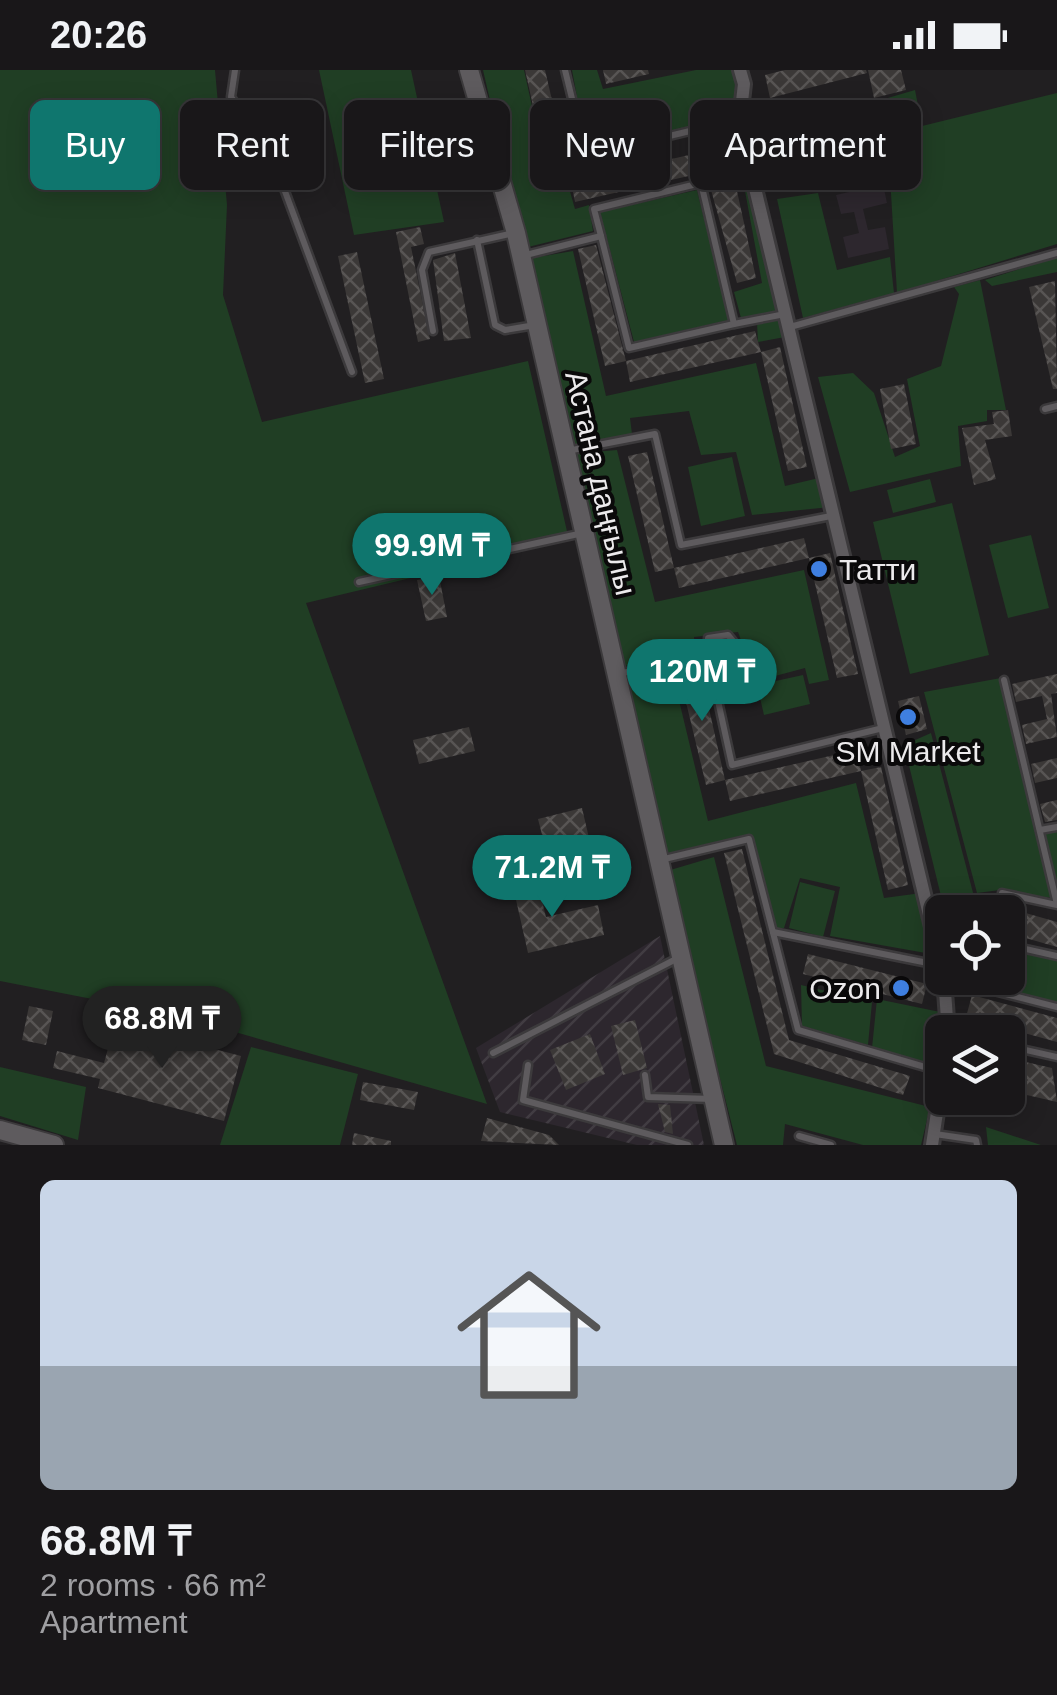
<!DOCTYPE html>
<meta charset="utf-8">
<style>
body{margin:0;font-family:Helvetica,sans-serif;background:#222022;color:#f1f3f6;height:100vh;display:flex;flex-direction:column;font-size:38px;white-space:nowrap}
*{box-sizing:border-box;margin:0}
p{font-size:32px;color:#9f9fa2}
.icon{flex:none;width:55px;height:55px;fill:none;stroke:currentColor;stroke-width:2;stroke-linecap:round;stroke-linejoin:round}
.map{position:relative;height:1075px;overflow:hidden}
.side{display:flex;flex-direction:column;background:#191719;flex:1}
.side>*{flex:none}
.top-card{position:absolute;left:30px;top:30px;width:998px;height:90px;display:flex;gap:20px}
.buttons{position:absolute;left:925px;top:825px;display:grid;gap:20px}
.buttons a{display:grid;place-items:center;width:100px;height:100px;border-radius:15px;background:#191719;box-shadow:0 5px 25px #0003,0 0 0 2px #373638;font-size:50px}
.price{position:absolute;translate:-50% -85px;padding:0 22px;border-radius:35px;background:#0f766e;color:#fff;font-size:32px;line-height:65px;filter:drop-shadow(0 2px 5px #0008)}
.price::after{content:'';position:absolute;left:50%;top:60px;width:30px;height:22px;margin-left:-15px;background:inherit;clip-path:polygon(0 0,100% 0,50% 100%)}
.price.selected{background:#222;color:#fff}
ul{padding:0;list-style:none}
li{display:grid;align-content:center;gap:20px;height:530px;padding:0 40px}
li+li{border-top:2px solid #373638}
li span{display:grid;place-items:center;height:310px;border-radius:15px;color:#555}
li>.icon{margin-inline-start:auto}
span .icon{width:180px;height:180px;fill:#fffc;stroke-width:1}
li b{font-size:42px}
.tag{padding:0 35px;border-radius:15px;background:#191719;box-shadow:0 5px 25px #0003,0 0 0 2px #373638;font-size:35px;line-height:90px}
.tag.selected{background:#0f766e;color:#fff}
.status{display:flex;justify-content:space-between;align-items:center;height:70px;padding:0 50px;background:#191719;direction:ltr}
.status svg{height:28px;fill:currentColor}
.map>svg:first-child{display:block}
</style>
<div class="status"><b>20:26</b><svg viewBox="0 0 49 12"><path d="M0 12V9h3v3zM5 12V6h3v6zM10 12V3h3v9zM15 12V0h3v12zM26 1h20v11H26zM47 4h2v5h-2z"/></svg></div>
<div class="map">
<svg width="1057" height="1075" viewBox="0 0 1057 1075">
<defs>
<pattern id="industrial-furrows" width="10" height="10" patternUnits="userSpaceOnUse" patternTransform="scale(2.5)"><rect width="10" height="10" fill="#2d272e"/><path d="M-1 1l2-2M0 10L10 0M9 11l2-2" fill="none" stroke="#413c42"/></pattern>
<pattern id="building-cross-hatch" width="8" height="8" patternUnits="userSpaceOnUse" patternTransform="scale(2.5)"><rect width="8" height="8" fill="#3b3837"/><path d="M0 0l8 8M0 8l8-8" fill="none" stroke="#585554"/></pattern>
</defs>
<rect width="100%" height="100%" fill="#211f21"/>
<path fill="#2d272e" d="M854 32 859 54 844 58 848 79 873 74 878 93 854 99 858 119 883 114 887 133 863 139 868 160 885 157 889 179 848 188 843 167 859 163 854 142 841 144 836 125 849 122 845 101 831 103 827 84 839 81 834 61 818 64 813 42Z"/>
<path fill="url(#industrial-furrows)" d="M660 866 704 1075H637L500 1042 476 978Z"/>
<g fill="#203e24">
<path d="M0 0H215L227 135 223 225 262 352 528 291 569 470 306 533 487 1034 179 946 0 911Z"/>
<path d="M319 0H411L444 152 354 165Z"/>
<path d="M483 0H524L551 122 569 118 575 139 589 135 593 161 524 178Z"/>
<path d="M572 0H597L603 19 696 0H736L747 44 647 67 639 43 582 54Z"/>
<path d="M915 20 922 56 1057 23V174L897 223 890 107 864 35Z"/>
<path d="M750 52 789 238 741 248 734 222 762 213 738 83 714 89 706 61Z"/>
<path d="M806 56 818 115 784 122 772 63Z"/>
<path d="M697 120 729 250 634 272 600 142Z"/>
<path d="M818 123 837 200 890 187 894 223 803 248 777 129Z"/>
<path d="M573 181 606 326 756 293 785 416 819 408 785 267 758 272 757 253 792 245 840 436 752 445 736 382 701 385 689 341 630 348 632 364 569 376 526 189Z"/>
<path d="M1057 187V202L992 216 985 210Z"/>
<path d="M980 210 1006 340H987V351L958 356 961 396 850 422 818 307 853 303 874 323 895 387 920 376 907 309 941 296 959 224 954 217Z"/>
<path d="M617 380 655 532 804 500 829 610 809 614 805 598 756 611 738 562 694 567 696 582 620 597 571 384Z"/>
<path d="M732 387 745 446 701 456 688 397Z"/>
<path d="M930 409 936 432 893 443 887 420Z"/>
<path d="M952 433 989 585 910 604 873 452Z"/>
<path d="M1031 465 1049 538 1008 548 989 475Z"/>
<path d="M671 597 708 751 856 713 884 828 929 822 937 885 830 866 840 817 800 808 784 858H777L750 764 664 784 624 611Z"/>
<path d="M803 605 810 634 764 645 757 615Z"/>
<path d="M1001 608 1052 828 1000 820 977 823 924 622Z"/>
<path d="M931 663 976 834 942 830 904 675Z"/>
<path d="M1057 761V822L1043 764Z"/>
<path d="M714 787 766 996 930 1037 921 1075H863L785 1054 783 1075H737L667 801Z"/>
<path d="M800 812 835 821 823 867 789 858Z"/>
<path d="M1008 874 1057 888V933L965 908H1008Z"/>
<path d="M801 915 872 932 868 975 802 956Z"/>
<path d="M877 929 945 943 939 997 872 978Z"/>
<path d="M251 977 358 1004 340 1075H220Z"/>
<path d="M0 997 86 1017 78 1070 0 1046Z"/>
<path d="M986 1057 1041 1075H988Z"/>
</g>
<g fill="url(#building-cross-hatch)">
<path d="M525 0H545L571 112 551 116Z"/>
<path d="M603 0H648L649 4 606 14Z"/>
<path d="M785 0H866L867 3 770 28 765 5Z"/>
<path d="M868 0H901L906 20 874 28Z"/>
<path d="M702 82 706 102 575 132 571 112Z"/>
<path d="M730 89 756 208 737 213 706 102Z"/>
<path d="M420 157 424 174 411 177 430 269 418 272 396 162Z"/>
<path d="M596 175 626 291 605 296 578 179Z"/>
<path d="M357 182 384 309 365 313 338 186Z"/>
<path d="M455 183 471 268 444 271 433 190Z"/>
<path d="M1055 211 1057 319H1053L1029 217Z"/>
<path d="M755 261 761 282 630 312 626 291Z"/>
<path d="M780 277 807 397 788 401 761 282Z"/>
<path d="M904 314 916 374 891 379 880 319Z"/>
<path d="M1008 340 1012 366 985 370 996 409 974 415 962 358 994 354 992 342Z"/>
<path d="M647 382 674 498 655 502 628 386Z"/>
<path d="M804 468 809 488 679 518 674 498Z"/>
<path d="M830 483 858 604 837 608 809 488Z"/>
<path d="M439 506 447 547 426 551 417 510Z"/>
<path d="M699 594 725 710 706 715 678 599Z"/>
<path d="M1057 604V623L1051 624 1057 667 1026 674 1022 655 1047 649 1042 626 1016 632 1012 614Z"/>
<path d="M919 626 927 659 906 665 898 631Z"/>
<path d="M469 657 475 681 419 694 413 670Z"/>
<path d="M856 680 861 701 730 731 725 710Z"/>
<path d="M1057 688V708L1035 713 1031 694Z"/>
<path d="M881 697 908 815 888 820 861 701Z"/>
<path d="M1057 730V750L1045 752 1040 734Z"/>
<path d="M582 738 592 781 549 792 538 749Z"/>
<path d="M742 779 789 970 910 1006 903 1025 774 984 724 783Z"/>
<path d="M536 806 546 847 598 835 604 865 528 883 512 812Z"/>
<path d="M1008 838 1057 852V877L1008 863Z"/>
<path d="M808 884 927 914 922 934 803 904Z"/>
<path d="M972 925 1057 948V972L966 947Z"/>
<path d="M29 936 53 941 46 975 22 970Z"/>
<path d="M635 950 647 998 623 1005 611 956Z"/>
<path d="M115 953 241 986 224 1051 98 1018 100 1009 53 998 57 981 104 993Z"/>
<path d="M590 964 605 1004 566 1020 550 980Z"/>
<path d="M1017 990 1052 998 1057 1032 1009 1021Z"/>
<path d="M363 1012 418 1022 414 1040 360 1030Z"/>
<path d="M965 1028H995L991 1046 963 1041Z"/>
<path d="M658 1034 670 1035 673 1064 665 1062Z"/>
<path d="M487 1048 549 1065 559 1075 481 1071Z"/>
<path d="M354 1063 391 1071V1075H352Z"/>
</g>
<g fill="none" stroke-linecap="round" stroke-linejoin="round">
<g stroke="#3c3a3c" stroke-width="11">
<g id="lane">
<path d="M235 0 231 27 273 89 352 302"/>
<path d="M565 0 586 86 740 49"/>
<path d="M601 166 629 278 734 254"/>
<path d="M477 170 495 255 505 260 535 255"/>
<path d="M522 186 601 166 594 139 701 113 734 254 785 244"/>
<path d="M790 257 1057 183"/>
<path d="M433 261 422 200 429 182 514 163"/>
<path d="M1045 339 1057 336"/>
<path d="M567 381 655 364 681 475 831 446"/>
<path d="M359 512 583 463"/>
<path d="M708 585V568L728 565 733 571 744 627"/>
<path d="M618 604 708 585 732 695 883 658"/>
<path d="M1004 610 1057 834"/>
<path d="M1040 760 1057 757"/>
<path d="M660 790 749 769 798 960 942 1002"/>
<path d="M1002 823 1057 835"/>
<path d="M773 862 938 895"/>
<path d="M1008 875 1057 886"/>
<path d="M946 909 1057 937"/>
<path d="M1008 976 1057 987"/>
<path d="M493 983 680 887"/>
<path d="M528 995 523 1030 688 1075"/>
<path d="M645 1005 648 1027 712 1029"/>
<path d="M935 1064 976 1070 977 1075"/>
<path d="M799 1066 831 1075"/>
</g>
</g>
<g stroke="#3c3a3c" stroke-width="18">
<g id="street">
<path d="M740 0 744 14 740 49 754 114 942 899"/>
<path d="M944 908 948 962"/>
<path d="M932 1075 942 1010"/>
</g>
</g>
<g stroke="#3c3a3c" stroke-width="22">
<g id="secondary">
<path d="M469 0 516 163 724 1075"/>
<path d="M0 1060 54 1075"/>
</g>
</g>
<use href="#lane" stroke="#5e5b5e" stroke-width="6"/>
<use href="#street" stroke="#5e5b5e" stroke-width="12"/>
<use href="#secondary" stroke="#5e5b5e" stroke-width="18"/>
</g>
<g fill="#3f7fe0" stroke="#0a090a" stroke-width="4">
<circle cx="819" cy="499" r="10"/>
<circle cx="908" cy="647" r="10"/>
<circle cx="901" cy="918" r="10"/>
</g>
<g text-anchor="middle" dominant-baseline="central" stroke-width="8" stroke-linejoin="round" paint-order="stroke">
<g font-size="30" fill="#eceaec" stroke="#0a090a">
<text transform="translate(601 413) rotate(77)">Астана даңғылы</text>
</g>
<g font-size="30" fill="#eceaec" stroke="#0a090a" text-anchor="start">
<text x="839" y="499">Татти</text>
<text x="908" y="681" text-anchor="middle">SM Market</text>
<text x="881" y="918" text-anchor="end">Ozon</text>
</g>
</g>
</svg>
<div class="buttons">
<a><svg class="icon" aria-label="locate" viewBox="0 0 24 24"><circle cx="12" cy="12" r="6"/><path d="M12 2v4M12 18v4M2 12h4M18 12h4"/></svg></a>
<a><svg class="icon" aria-label="layers" viewBox="0 0 24 24"><path d="M12 4l9 5-9 5-9-5zM3 14l9 5 9-5"/></svg></a>
</div>
<b class="price" style="left:432px;top:528px">99.9M ₸</b>
<b class="price" style="left:702px;top:654px">120M ₸</b>
<b class="price" style="left:552px;top:850px">71.2M ₸</b>
<b class="price selected" style="left:162px;top:1001px">68.8M ₸</b>
<div class="top-card">
<a class="tag selected">Buy</a>
<a class="tag">Rent</a>
<a class="tag">Filters</a>
<a class="tag">New</a>
<a class="tag">Apartment</a>
</div>
</div>
<section class="side">
<ul>
<li><span style="background:linear-gradient(#c9d6e8 60%,#9aa5b1 0)"><svg class="icon" aria-label="home" viewBox="0 0 24 24"><path d="M3 11l9-7 9 7M6 9v11h12V9"/></svg></span><div><b>68.8M ₸</b><p>2 rooms · 66 m²</p><p>Apartment</p></div></li>
</ul>
</section>
